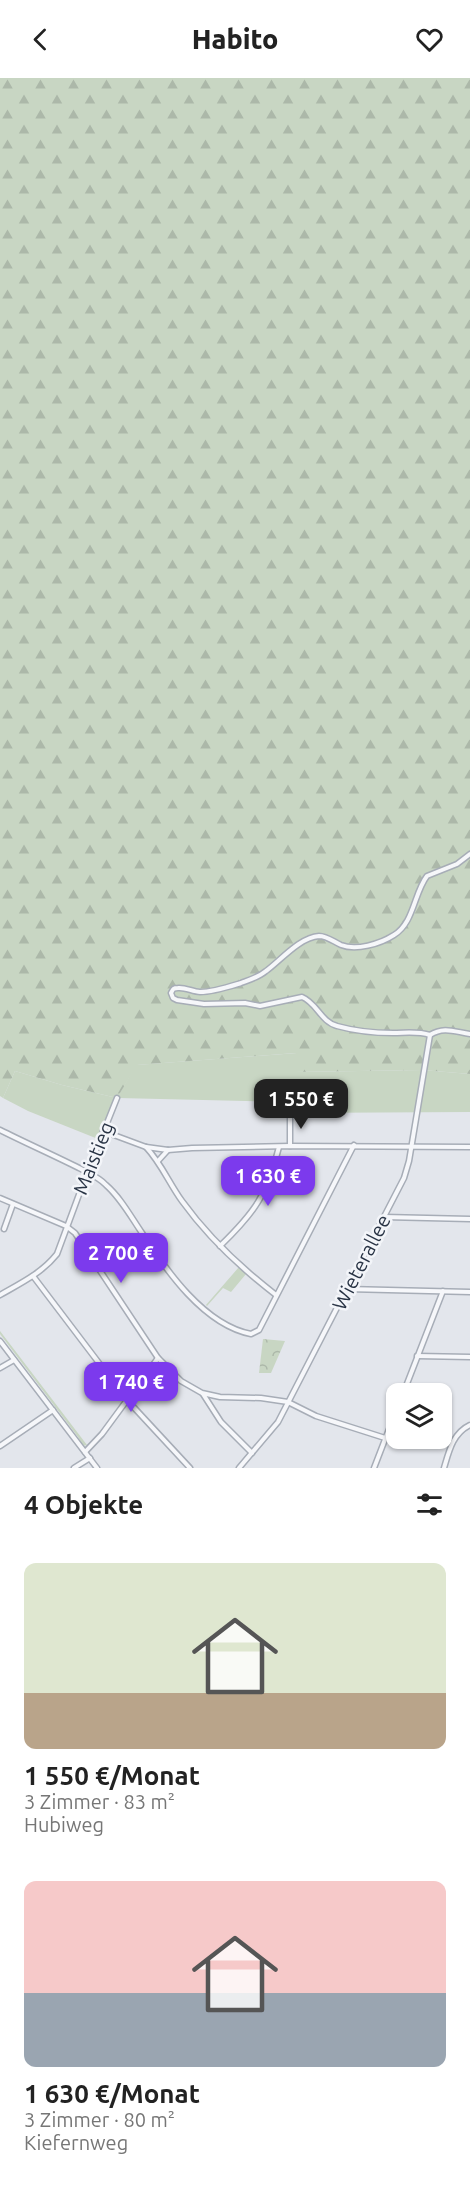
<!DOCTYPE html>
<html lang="de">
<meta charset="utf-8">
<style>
body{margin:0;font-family:Ubuntu,sans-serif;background:#f6f6f6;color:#222;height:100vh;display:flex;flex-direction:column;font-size:22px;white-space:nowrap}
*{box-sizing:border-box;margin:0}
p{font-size:20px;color:#767676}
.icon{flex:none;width:33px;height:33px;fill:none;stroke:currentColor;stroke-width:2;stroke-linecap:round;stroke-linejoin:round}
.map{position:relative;height:1390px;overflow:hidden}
.details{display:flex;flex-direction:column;background:#fff;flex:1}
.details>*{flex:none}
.fabs{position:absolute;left:386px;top:1305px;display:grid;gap:12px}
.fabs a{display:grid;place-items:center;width:66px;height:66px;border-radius:12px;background:#fff;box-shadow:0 2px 4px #0004;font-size:30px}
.price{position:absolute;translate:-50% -51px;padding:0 14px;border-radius:12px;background:#7c3aed;color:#fff;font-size:20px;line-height:39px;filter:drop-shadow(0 2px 3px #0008)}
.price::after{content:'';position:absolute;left:50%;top:36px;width:18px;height:14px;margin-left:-9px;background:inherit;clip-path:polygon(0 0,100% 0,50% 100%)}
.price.active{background:#222;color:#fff}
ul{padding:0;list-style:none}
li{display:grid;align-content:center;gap:12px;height:318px;padding:0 24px}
li span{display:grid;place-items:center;height:186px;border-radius:12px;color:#555}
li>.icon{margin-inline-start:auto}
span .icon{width:108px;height:108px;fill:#fffc;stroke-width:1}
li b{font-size:26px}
h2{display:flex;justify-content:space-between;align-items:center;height:72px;padding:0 24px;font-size:26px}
header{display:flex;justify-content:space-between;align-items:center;height:78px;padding:0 24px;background:#fff;font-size:27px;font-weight:800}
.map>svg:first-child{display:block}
</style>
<header><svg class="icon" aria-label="back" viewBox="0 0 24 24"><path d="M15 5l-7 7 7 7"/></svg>Habito<svg class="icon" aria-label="heart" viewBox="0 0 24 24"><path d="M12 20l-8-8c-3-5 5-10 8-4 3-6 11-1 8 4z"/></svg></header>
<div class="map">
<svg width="470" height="1390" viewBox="0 0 470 1390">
<defs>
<pattern id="forest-firs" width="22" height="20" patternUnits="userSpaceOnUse" patternTransform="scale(1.5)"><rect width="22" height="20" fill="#c8d6c3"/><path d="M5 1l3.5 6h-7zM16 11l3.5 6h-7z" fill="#acb8a9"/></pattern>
<pattern id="park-crowns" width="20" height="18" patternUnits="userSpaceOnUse" patternTransform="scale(1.5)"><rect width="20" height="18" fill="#c8d6c3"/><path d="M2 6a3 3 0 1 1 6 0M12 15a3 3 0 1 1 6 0" fill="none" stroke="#acb8a9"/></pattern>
</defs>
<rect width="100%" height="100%" fill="#e3e6ec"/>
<g fill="#c8d6c3">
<path d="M297 975 296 994 422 992 470 996V1034L290 1035 287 1024 118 1020 98 1061 28 1033 3 1020 15 993 62 1007 117 1020 136 987Z"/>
<path d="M239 1189 246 1196 231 1214 223 1210 207 1228 206 1227Z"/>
<path d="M0 1253 87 1367 83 1368 78 1359 0 1256Z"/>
</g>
<path fill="url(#forest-firs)" d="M0 0H470V996L422 992 296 994V975L137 987 117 1020 62 1007 15 993 3 1020 0 1018Z"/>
<path fill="url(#park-crowns)" d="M263 1261 285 1263 271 1295H259Z"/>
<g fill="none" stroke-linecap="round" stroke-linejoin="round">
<g stroke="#a7adb7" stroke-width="7">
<g id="street">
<path d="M470 776 457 786 427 798C414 815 414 845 394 857 380 866 356 873 341 867 334 864 327 858 319 858 300 859 280 883 266 893 259 899 249 902 241 905 228 909 213 914 200 914 193 914 185 909 178 910 173 910 173 911 171 915L173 920 177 922 204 926 245 925 260 928 302 919C317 925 321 944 337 948 355 953 374 955 393 955 406 955 417 953 430 957 444 948 455 954 470 956"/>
<path d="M0 1052C26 1065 53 1077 79 1090 88 1095 99 1099 106 1107 121 1120 131 1139 142 1155 166 1192 204 1247 251 1256L259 1252 354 1067"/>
<path d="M103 1053 146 1069 168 1072 192 1070 290 1068 470 1069"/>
<path d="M290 1068V1035"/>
<path d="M146 1069C161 1085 169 1105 182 1123 208 1159 241 1190 276 1217"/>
<path d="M158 1083 168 1072"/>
<path d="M0 1120 66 1148 75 1155 158 1280 181 1303 202 1315 220 1319 261 1320 288 1324 316 1338 385 1360"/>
<path d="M384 1139 470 1141"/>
<path d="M4 1151 13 1126"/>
<path d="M220 1168C256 1133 266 1118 279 1069"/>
<path d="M33 1198 127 1322 190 1390"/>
<path d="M347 1211 470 1214"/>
<path d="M0 1217C21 1205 42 1195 57 1176L87 1095 117 1020"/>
<path d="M0 1263 97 1390"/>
<path d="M417 1278 470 1279"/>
<path d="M0 1290 14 1282"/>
<path d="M203 1316 221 1344 252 1375"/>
<path d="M403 1316 443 1213"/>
<path d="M0 1368 53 1332"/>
<path d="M85 1374 102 1356 158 1280"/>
<path d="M74 1390 90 1380"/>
<path d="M239 1390 278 1344 404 1100 409 1083 430 957"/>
<path d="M374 1390 396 1333"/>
<path d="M444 1390C449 1373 453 1355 470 1347"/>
</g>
</g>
<use href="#street" stroke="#f6f7fa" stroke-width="4"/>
</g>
<g text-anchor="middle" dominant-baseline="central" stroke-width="5" stroke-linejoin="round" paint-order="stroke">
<g font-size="20" fill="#293445" stroke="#f3f5f9">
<text transform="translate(93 1080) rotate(-68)">Maistieg</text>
<text transform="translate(361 1184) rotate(-63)">Wieterallee</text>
</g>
</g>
</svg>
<div class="fabs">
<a><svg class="icon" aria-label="layers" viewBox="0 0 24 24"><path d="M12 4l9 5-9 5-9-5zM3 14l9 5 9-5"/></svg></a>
</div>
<b class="price active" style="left:301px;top:1052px">1 550 €</b>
<b class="price" style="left:268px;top:1129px">1 630 €</b>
<b class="price" style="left:121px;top:1206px">2 700 €</b>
<b class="price" style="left:131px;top:1335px">1 740 €</b>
</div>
<section class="details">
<h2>4 Objekte<svg class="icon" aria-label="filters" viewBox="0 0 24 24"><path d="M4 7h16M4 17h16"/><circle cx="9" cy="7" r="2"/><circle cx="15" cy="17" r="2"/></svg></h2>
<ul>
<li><span style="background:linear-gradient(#dfe7d0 70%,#b9a48a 0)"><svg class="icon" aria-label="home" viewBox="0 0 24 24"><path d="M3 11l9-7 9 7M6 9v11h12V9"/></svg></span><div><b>1 550 €/Monat</b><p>3 Zimmer · 83 m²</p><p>Hubiweg</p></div></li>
<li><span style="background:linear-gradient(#f6c9c9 60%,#9aa5b1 0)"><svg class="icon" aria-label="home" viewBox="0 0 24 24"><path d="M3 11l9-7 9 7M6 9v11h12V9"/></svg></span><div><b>1 630 €/Monat</b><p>3 Zimmer · 80 m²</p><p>Kiefernweg</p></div></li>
</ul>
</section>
